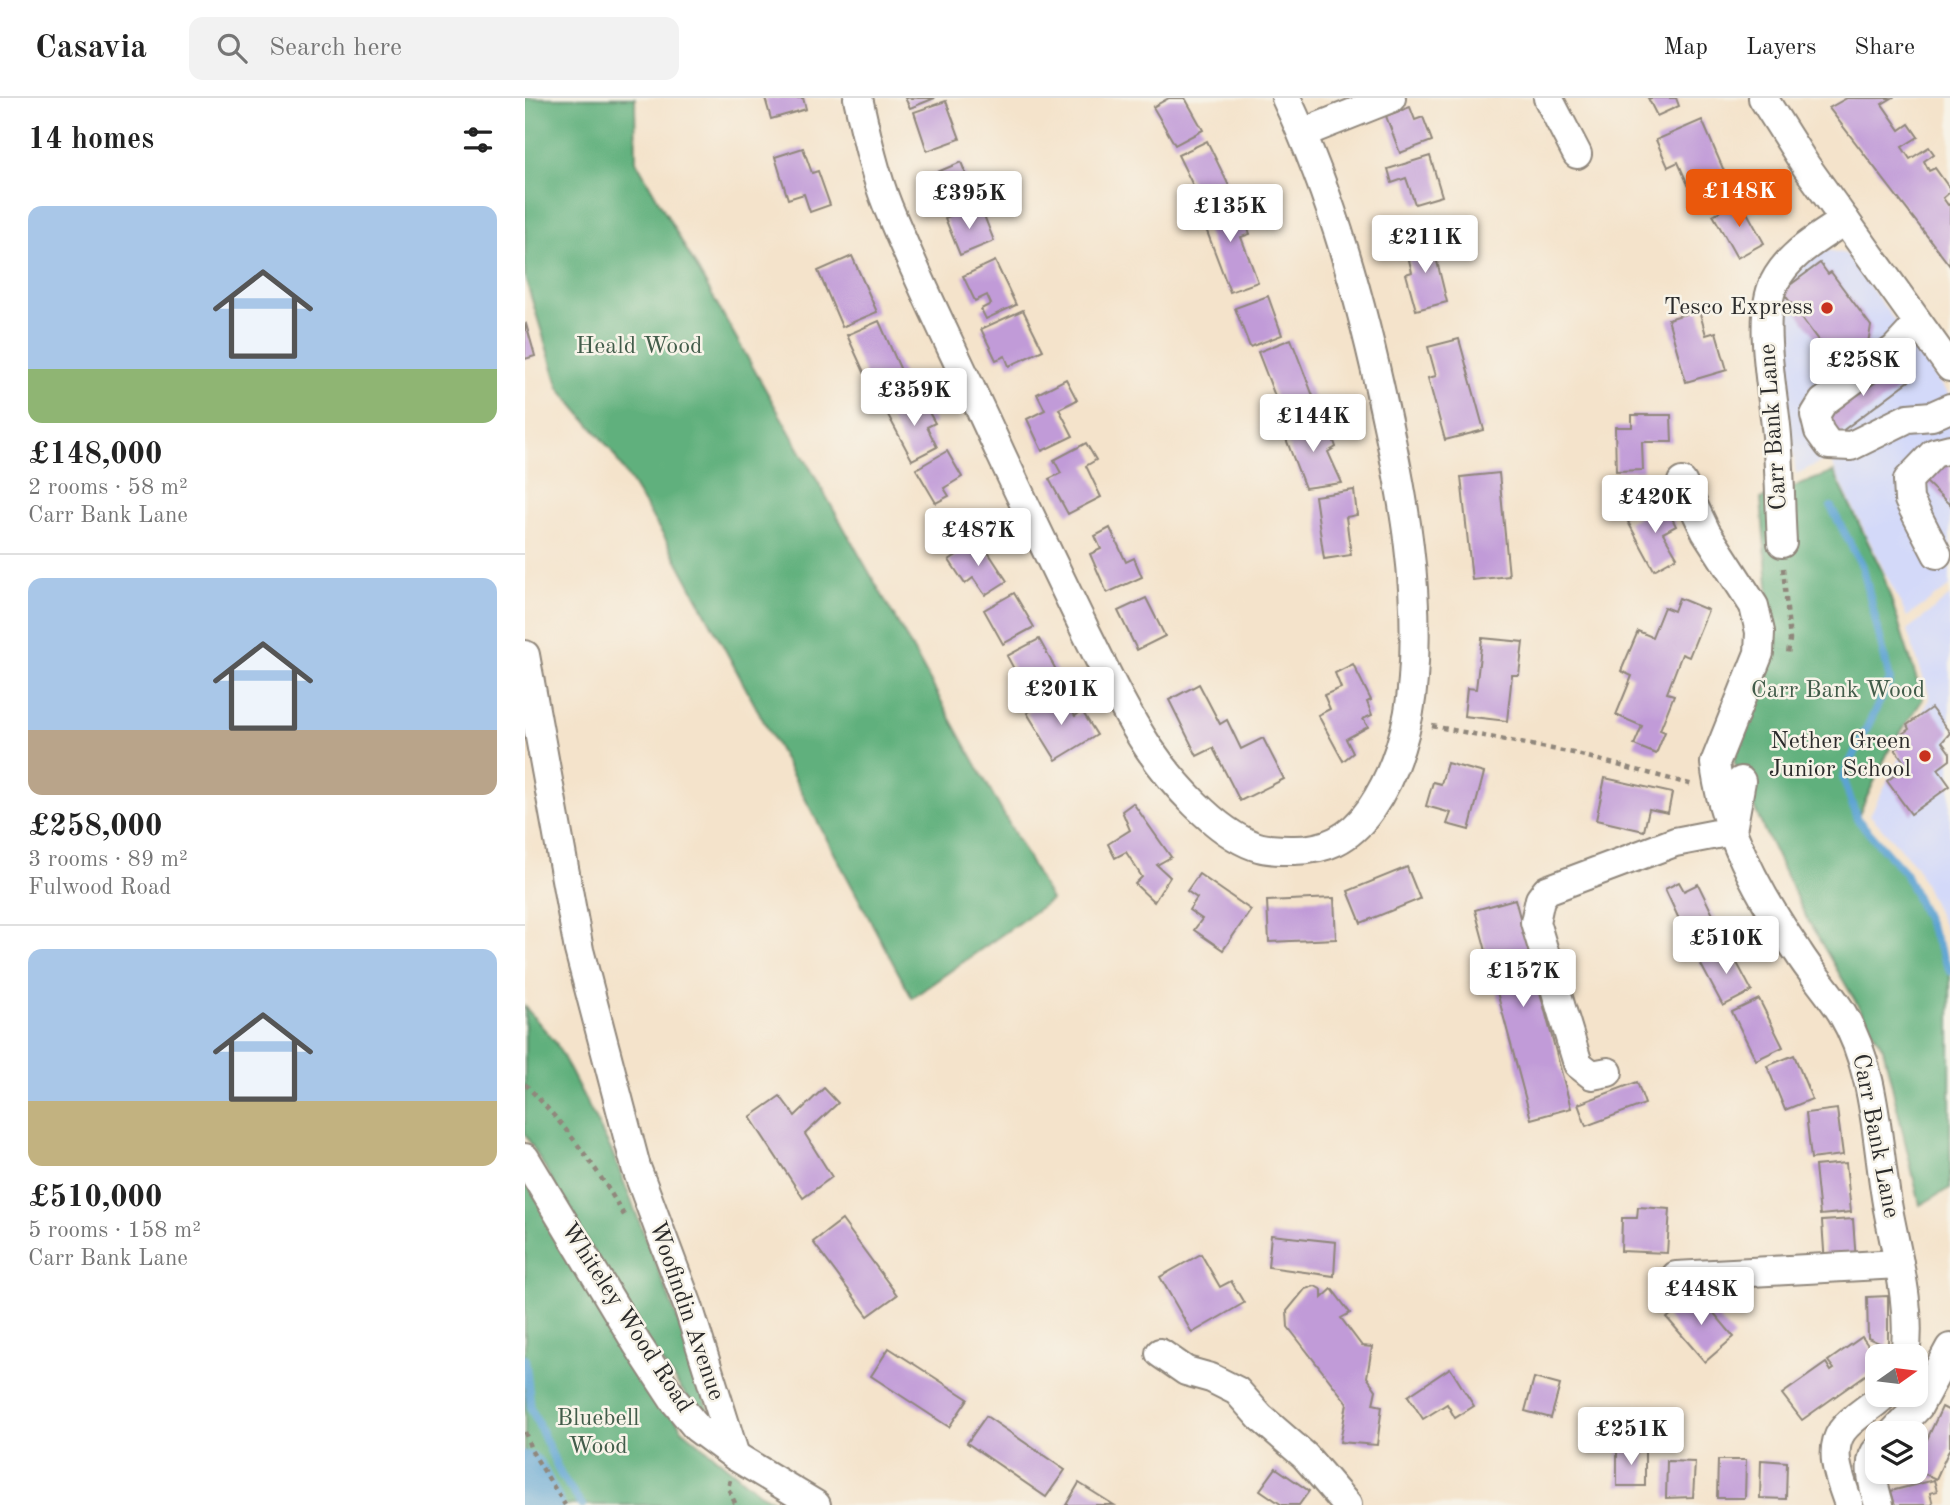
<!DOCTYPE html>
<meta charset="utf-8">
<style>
body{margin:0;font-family:"Old Standard TT",serif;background:#f2f2f2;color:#222;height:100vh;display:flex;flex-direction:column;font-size:26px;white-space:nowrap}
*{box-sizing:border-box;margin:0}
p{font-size:23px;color:#767676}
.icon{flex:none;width:38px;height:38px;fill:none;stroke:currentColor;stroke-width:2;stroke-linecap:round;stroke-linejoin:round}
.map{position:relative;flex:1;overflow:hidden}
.details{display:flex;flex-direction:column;background:#fff;width:525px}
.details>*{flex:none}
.needle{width:46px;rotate:76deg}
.buttons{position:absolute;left:1340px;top:1246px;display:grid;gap:14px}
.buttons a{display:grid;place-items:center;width:63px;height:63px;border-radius:14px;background:#fff;box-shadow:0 4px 10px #0003;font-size:35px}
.price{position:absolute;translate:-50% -60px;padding:0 16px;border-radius:7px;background:#fff;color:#222;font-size:23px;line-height:46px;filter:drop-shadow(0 2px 4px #0008)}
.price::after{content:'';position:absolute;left:50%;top:42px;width:21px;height:16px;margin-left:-10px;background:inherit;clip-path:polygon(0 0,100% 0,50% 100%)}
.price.active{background:#ea580c;color:#fff}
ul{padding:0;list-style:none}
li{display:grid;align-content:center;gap:14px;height:371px;padding:0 28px}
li+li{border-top:2px solid #e0e0e0}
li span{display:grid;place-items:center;height:217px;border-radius:14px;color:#555}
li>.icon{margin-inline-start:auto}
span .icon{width:126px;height:126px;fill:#fffc;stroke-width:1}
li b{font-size:30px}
h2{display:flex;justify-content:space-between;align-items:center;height:84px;padding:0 28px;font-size:30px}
header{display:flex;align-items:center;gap:42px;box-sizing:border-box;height:98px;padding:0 35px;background:#fff;border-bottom:2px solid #e0e0e0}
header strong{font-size:33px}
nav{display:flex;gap:38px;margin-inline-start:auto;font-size:24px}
.search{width:490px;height:63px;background:#f2f2f2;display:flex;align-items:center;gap:18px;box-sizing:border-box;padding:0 24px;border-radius:14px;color:#767676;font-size:26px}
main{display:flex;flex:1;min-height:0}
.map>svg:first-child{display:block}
</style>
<header>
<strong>Casavia</strong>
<div class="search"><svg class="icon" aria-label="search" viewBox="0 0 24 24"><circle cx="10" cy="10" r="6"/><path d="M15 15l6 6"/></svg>Search here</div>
<nav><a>Map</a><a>Layers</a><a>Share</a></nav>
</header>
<main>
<section class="details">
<h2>14 homes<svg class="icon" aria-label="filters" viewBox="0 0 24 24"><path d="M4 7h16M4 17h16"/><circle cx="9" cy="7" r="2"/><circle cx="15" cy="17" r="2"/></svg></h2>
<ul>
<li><span style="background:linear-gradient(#a9c7e8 75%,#8fb573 0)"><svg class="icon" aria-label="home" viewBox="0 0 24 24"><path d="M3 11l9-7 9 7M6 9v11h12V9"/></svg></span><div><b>£148,000</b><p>2 rooms · 58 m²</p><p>Carr Bank Lane</p></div></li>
<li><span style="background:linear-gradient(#a9c7e8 70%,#b9a48a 0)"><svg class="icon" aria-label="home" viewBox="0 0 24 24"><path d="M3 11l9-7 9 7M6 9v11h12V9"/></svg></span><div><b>£258,000</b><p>3 rooms · 89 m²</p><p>Fulwood Road</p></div></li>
<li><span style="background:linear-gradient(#a9c7e8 70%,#c2b280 0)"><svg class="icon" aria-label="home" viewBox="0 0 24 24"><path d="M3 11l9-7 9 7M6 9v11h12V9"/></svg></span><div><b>£510,000</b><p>5 rooms · 158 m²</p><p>Carr Bank Lane</p></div></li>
</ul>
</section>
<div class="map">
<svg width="1425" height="1407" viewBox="0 0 1425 1407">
<rect width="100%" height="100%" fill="#f7f3e8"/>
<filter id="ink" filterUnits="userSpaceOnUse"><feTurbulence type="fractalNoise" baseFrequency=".0143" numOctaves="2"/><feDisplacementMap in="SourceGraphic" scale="14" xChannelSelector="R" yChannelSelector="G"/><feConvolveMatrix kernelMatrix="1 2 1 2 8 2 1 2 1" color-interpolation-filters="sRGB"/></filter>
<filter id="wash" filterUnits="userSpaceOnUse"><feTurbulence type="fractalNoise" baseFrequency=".00686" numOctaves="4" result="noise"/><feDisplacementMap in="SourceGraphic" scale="28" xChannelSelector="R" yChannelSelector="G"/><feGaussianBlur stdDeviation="1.57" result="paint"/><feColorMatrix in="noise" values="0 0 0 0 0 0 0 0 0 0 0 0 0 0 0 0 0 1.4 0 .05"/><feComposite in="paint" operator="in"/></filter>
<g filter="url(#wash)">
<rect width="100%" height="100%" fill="#f4e3cb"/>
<g fill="#d3d9f9">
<path d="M1302 152 1321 156 1425 299V488L1382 519 1304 360 1271 376 1255 251 1256 188 1292 155Z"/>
<path d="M1425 498V842L1391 768 1345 717 1405 599 1382 533Z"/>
</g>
<g fill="#60b07d" stroke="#466e54" stroke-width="2">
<path d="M0 0H110L111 63 383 543 526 802 387 900 143 445 86 352 34 290 0 179Z"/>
<path d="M1309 374 1357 473 1398 601 1365 650 1332 720 1380 775 1425 873V1090L1395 1107 1358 950 1281 819 1240 734 1209 663 1248 549 1236 401Z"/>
<path d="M0 909 31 945 87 1054 152 1220 183 1310 174 1315 119 1240 0 1036Z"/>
<path d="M0 1081 157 1331 234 1395 257 1407H0Z"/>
</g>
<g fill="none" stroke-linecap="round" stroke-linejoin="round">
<g stroke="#5ba3d2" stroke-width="8">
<path d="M1306 409 1338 470 1365 582 1318 679 1332 721 1380 775 1425 873"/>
<path d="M0 1260 6 1310 36 1377 57 1407"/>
</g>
<path stroke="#5ba3d2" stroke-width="46" d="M0 1376 16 1407"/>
</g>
<g id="blocks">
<g fill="#c19bd8">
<path d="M240 0H278L281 11 246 21Z"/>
<path d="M380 0H410L385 10Z"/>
<path d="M644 0H660L678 32 650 47 628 9Z"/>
<path d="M1123 0H1151L1154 8 1132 18Z"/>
<path d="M1322 0H1367L1357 6 1375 32 1384 26 1393 39 1377 49 1385 61 1404 49 1409 56 1399 63 1404 73 1410 70 1425 91V94L1418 100 1423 107 1425 106V168L1304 10Z"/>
<path d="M421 3 435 41 402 53 389 14Z"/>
<path d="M885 9 890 22 898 19 907 43 875 55 861 18Z"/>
<path d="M1177 22 1199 73 1190 77 1197 93 1171 105 1153 64 1143 69 1131 42Z"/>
<path d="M682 43 708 96 679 110 653 57Z"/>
<path d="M278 50 287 75 293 73 305 107 285 114 279 96 263 101 250 59Z"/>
<path d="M905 58 917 98 890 106 881 80 867 85 863 71Z"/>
<path d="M436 64 451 101 418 114 403 78Z"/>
<path d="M711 101 725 136 716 139 733 184 705 194 675 115Z"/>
<path d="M1215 102 1239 145 1212 160 1188 117Z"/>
<path d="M441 111 445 120 458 115 469 143 435 157 420 120Z"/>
<path d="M906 139 922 204 891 212 881 176 887 174 880 146Z"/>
<path d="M327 158 352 214 317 229 293 173Z"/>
<path d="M470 163 491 207 461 221 456 211 466 206 462 197 450 203 438 178Z"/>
<path d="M1295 165 1303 176 1306 174 1346 228 1343 245 1312 268 1257 193Z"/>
<path d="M743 198 757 237 725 249 710 210Z"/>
<path d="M498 212 518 252 484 268 480 258 471 262 456 231Z"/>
<path d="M1174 212 1181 237 1191 234 1202 272 1161 284 1143 221Z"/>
<path d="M354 223 386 295 355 309 322 237Z"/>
<path d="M1 226 10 258 0 261V227Z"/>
<path d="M766 241 793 311 760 324 733 254Z"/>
<path d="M934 241 959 332 920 342 903 280 911 278 903 249Z"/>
<path d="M1367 261 1384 283 1309 339 1292 316Z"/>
<path d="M541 281 552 302 534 311 548 338 517 353 502 321 520 312 512 296Z"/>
<path d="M396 300 410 325 402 329 412 349 387 362 363 317Z"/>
<path d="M1107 317H1146L1147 344H1117L1118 372 1091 373 1090 329H1107Z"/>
<path d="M792 321 798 333 805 332 811 349 803 354 817 385 780 390 758 333Z"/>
<path d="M561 345 571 362 561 368 576 399 543 416 524 381 536 375 529 362Z"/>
<path d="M422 353 437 379 419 390 424 398 411 405 391 371Z"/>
<path d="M1425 354V407L1399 382Z"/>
<path d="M974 375 984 478 947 482 936 379Z"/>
<path d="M829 392 832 417 821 419 826 457 799 461 790 398Z"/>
<path d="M1139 405 1151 428 1138 435 1152 459 1129 472 1103 424Z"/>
<path d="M585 430 601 464 609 460 617 479 582 495 565 456 576 451 570 438Z"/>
<path d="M455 442 482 483 460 497 448 480 440 486 424 462Z"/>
<path d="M489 495 509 529 478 546 459 512Z"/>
<path d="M621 500 640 538 612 552 593 513Z"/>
<path d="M1154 500 1183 512 1164 559 1157 556 1142 595 1149 597 1135 632 1140 634 1131 656 1109 647 1117 628 1091 617 1107 578 1096 573 1113 533 1127 539 1139 509 1149 513Z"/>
<path d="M957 540 998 544 994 577H987L982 623 939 618 942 590 951 591Z"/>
<path d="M514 541 535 579 503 597 482 558Z"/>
<path d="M828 566 846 602 842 604 847 617 838 621 843 629 821 641 828 655 818 663 793 617 805 611 799 597 816 590 810 575Z"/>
<path d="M674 586 695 626 702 622 716 651 738 640 759 681 715 703 688 650 672 658 644 602Z"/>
<path d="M527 599 533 608 541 604 550 618 557 613 572 637 531 662 502 615Z"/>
<path d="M1406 610 1425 635 1417 644 1425 655V662L1413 671 1425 688 1386 716 1362 683 1382 668 1370 651 1378 646 1373 639 1384 631 1382 627Z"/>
<path d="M922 665 959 675 944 732 922 726 926 715 901 708 908 684 916 686Z"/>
<path d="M1080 680 1147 695 1143 715 1124 711 1119 733 1071 722Z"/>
<path d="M608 705 646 759 632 767 645 779 629 804 610 786 617 779 601 754 590 760 583 746 605 732 597 713Z"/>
<path d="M882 769 895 801 836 825 823 793Z"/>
<path d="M674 776 726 812 698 852 669 832 677 821 664 812 672 800 662 793Z"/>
<path d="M1154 784 1159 793 1173 786 1195 831 1165 845 1140 791Z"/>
<path d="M809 800 811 841 744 844 742 803Z"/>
<path d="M990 801 1046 1010 1006 1021 950 812Z"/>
<path d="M1203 848 1227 893 1198 908 1174 863Z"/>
<path d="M1234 901 1258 949 1231 962 1207 914Z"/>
<path d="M1269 957 1287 1001 1260 1012 1242 968Z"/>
<path d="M1112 984 1120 1006 1061 1028 1053 1006Z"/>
<path d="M299 990 313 1005 280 1036 307 1079 278 1100 225 1019 255 998 270 1018Z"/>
<path d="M1312 1011 1318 1057 1286 1061 1281 1015Z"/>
<path d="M1321 1065 1326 1114 1295 1117 1290 1068Z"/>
<path d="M1113 1109 1145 1111 1142 1155 1096 1153 1097 1120H1112Z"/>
<path d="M1328 1121 1331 1164 1300 1167 1297 1123Z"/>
<path d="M317 1122 372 1197 343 1218 288 1144Z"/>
<path d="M746 1137 811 1144 809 1178 743 1169Z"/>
<path d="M676 1156 695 1189 706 1183 719 1205 667 1235 635 1179Z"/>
<path d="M790 1188 797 1192V1200L807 1191 825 1215 816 1220 837 1248 847 1249 842 1279 851 1292 848 1306 857 1308 852 1347 815 1344 822 1305 763 1229 762 1213 780 1191Z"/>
<path d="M1172 1195 1209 1239 1180 1264 1142 1220Z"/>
<path d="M1363 1198V1249L1343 1240 1342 1199Z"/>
<path d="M1337 1239 1353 1261V1268L1277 1322 1257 1296 1301 1265 1306 1273 1309 1271 1303 1263Z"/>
<path d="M364 1250 443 1301 424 1329 346 1278Z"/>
<path d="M925 1270 949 1308 930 1320 922 1306 898 1321 883 1298Z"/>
<path d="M1009 1280 1035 1287 1026 1320 1000 1313Z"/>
<path d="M1417 1309 1425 1313V1350L1411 1381 1391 1372V1365Z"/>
<path d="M461 1318 540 1372 521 1399 442 1345Z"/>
<path d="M1092 1350 1120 1351V1388H1092Z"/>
<path d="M1193 1362H1221L1220 1400H1192Z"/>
<path d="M1236 1362 1262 1364 1261 1401 1235 1400Z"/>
<path d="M1142 1363 1170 1364 1168 1399 1141 1400Z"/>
<path d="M751 1370 784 1393 774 1407H757L735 1392Z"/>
<path d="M1409 1382 1412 1393 1405 1395 1408 1407H1370L1366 1393Z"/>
<path d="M554 1385 589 1407H541Z"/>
</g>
</g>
</g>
<g filter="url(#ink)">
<use href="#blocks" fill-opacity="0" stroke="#90877b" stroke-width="2"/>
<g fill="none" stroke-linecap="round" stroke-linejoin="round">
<g stroke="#90877b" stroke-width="32">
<g id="minor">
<path d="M333 0C341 36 349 74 363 109 397 192 438 272 475 354 503 414 532 474 561 534 580 572 599 613 623 649 646 683 690 734 730 748 740 752 754 752 765 752 800 753 825 741 845 712 871 674 885 627 888 581 895 491 879 401 860 314 837 206 808 100 761 0"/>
<path d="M1023 0 1052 56"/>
<path d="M1238 0 1281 68 1425 269"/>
<path d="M778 35 866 0"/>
<path d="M1393 226 1370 251 1298 304 1290 317 1294 333 1304 347 1326 348 1383 320 1407 318 1425 310"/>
<path d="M1157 384 1181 434 1229 508 1235 534 1234 555 1190 665C1197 732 1236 800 1273 854 1286 875 1304 894 1317 915 1352 973 1351 1045 1363 1111 1372 1159 1387 1209 1380 1258"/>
<path d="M1257 445C1255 410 1255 374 1252 338 1249 299 1232 220 1249 185 1264 155 1294 140 1320 122"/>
<path d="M1412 456 1384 402 1383 382 1409 355 1425 351"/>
<path d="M0 557 54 852 111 1069 163 1208 210 1358"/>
<path d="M1208 727 1216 683"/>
<path d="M1083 974 1067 977 1053 966 1010 824 1015 801 1022 792 1150 744 1207 733"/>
<path d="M0 1060 112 1246 148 1301 172 1330 210 1358 291 1407"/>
<path d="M1151 1178 1374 1166"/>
<path d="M635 1255 661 1273 686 1280 712 1293 735 1319 780 1358 822 1407"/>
<path d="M1368 1335 1393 1309 1425 1250"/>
<path d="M1353 1351C1340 1364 1350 1391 1354 1407"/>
<path d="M1324 1407C1317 1385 1302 1355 1317 1333 1327 1319 1347 1309 1359 1297"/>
</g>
</g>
<g stroke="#90877b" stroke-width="4.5" stroke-dasharray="5 5" stroke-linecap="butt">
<path d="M1258 470 1265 542 1263 556"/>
<path d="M907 628 1048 655 1168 687"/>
<path d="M0 986C42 1030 70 1066 100 1119"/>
<path d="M0 1334 6 1352 40 1407"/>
<path d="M205 1382 203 1390 211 1407"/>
</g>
<use href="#minor" stroke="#fff" stroke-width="28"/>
</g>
</g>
<g fill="#c8321e" stroke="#f7f3e8" stroke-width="2.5">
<circle cx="1302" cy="210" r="7"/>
<circle cx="1400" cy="658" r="7"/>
</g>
<g text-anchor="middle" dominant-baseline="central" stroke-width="5" stroke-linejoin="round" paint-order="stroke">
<g font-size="24" fill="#2b2b2b" stroke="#f7f3e8" text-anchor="end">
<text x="1288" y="210">Tesco Express</text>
<text x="1386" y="644">Nether Green<tspan x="1386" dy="28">Junior School</tspan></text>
</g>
<g font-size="24" fill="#425c4a" stroke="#f7f3e8">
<text x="114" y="249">Heald Wood</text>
<text x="1313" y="593">Carr Bank Wood</text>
<text x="73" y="1321">Bluebell<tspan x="73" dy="28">Wood</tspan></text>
</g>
<g font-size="24" fill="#2b2b2b" stroke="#f7f3e8">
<text transform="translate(1249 329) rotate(-94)">Carr Bank Lane</text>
<text transform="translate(1350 1038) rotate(79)">Carr Bank Lane</text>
<text transform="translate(161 1213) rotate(71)">Woofindin Avenue</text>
<text transform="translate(101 1220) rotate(57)">Whiteley Wood Road</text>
</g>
</g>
</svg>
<div class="buttons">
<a><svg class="needle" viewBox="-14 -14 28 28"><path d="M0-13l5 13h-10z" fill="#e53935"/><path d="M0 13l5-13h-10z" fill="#767676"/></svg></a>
<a><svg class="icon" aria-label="layers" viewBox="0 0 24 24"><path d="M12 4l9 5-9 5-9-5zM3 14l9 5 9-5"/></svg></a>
</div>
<b class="price active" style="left:1214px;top:131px">£148K</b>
<b class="price" style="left:444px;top:133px">£395K</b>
<b class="price" style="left:705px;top:146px">£135K</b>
<b class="price" style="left:900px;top:177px">£211K</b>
<b class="price" style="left:1338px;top:300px">£258K</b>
<b class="price" style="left:389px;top:330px">£359K</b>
<b class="price" style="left:788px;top:356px">£144K</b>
<b class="price" style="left:1130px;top:437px">£420K</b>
<b class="price" style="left:453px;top:470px">£487K</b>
<b class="price" style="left:536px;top:629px">£201K</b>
<b class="price" style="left:1201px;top:878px">£510K</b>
<b class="price" style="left:998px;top:911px">£157K</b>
<b class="price" style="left:1176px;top:1229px">£448K</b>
<b class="price" style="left:1106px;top:1369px">£251K</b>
</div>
</main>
